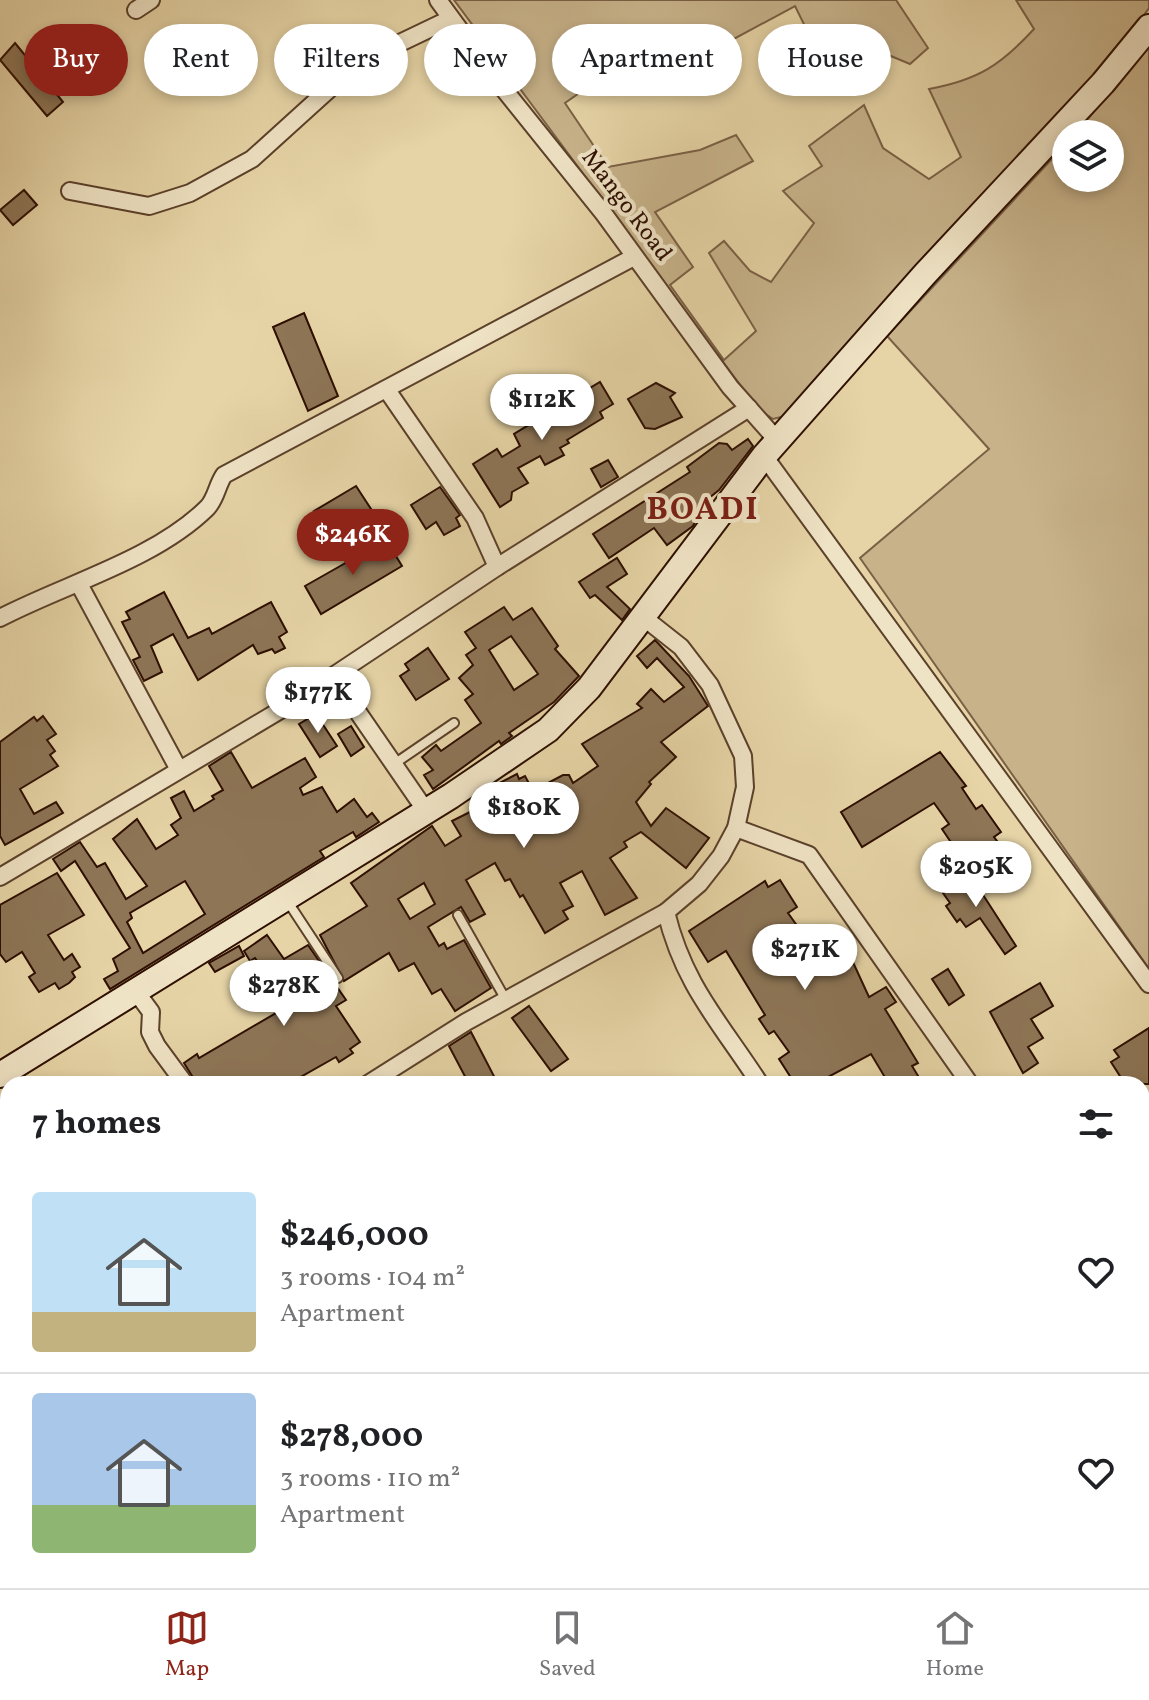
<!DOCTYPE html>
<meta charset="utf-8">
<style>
body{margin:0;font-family:Vollkorn,serif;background:#f6f6f6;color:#202124;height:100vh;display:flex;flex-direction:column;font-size:30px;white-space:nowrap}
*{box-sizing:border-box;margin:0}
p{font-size:26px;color:#757577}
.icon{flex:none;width:44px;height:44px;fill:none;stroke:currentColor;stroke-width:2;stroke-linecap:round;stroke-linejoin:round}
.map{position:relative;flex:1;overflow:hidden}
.details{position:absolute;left:0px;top:1076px;width:1150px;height:512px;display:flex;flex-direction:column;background:#fff;border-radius:24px 24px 0 0;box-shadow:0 4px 12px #0003}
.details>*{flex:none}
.hud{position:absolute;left:24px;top:24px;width:1102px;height:72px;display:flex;gap:16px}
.buttons{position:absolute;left:1052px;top:120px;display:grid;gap:16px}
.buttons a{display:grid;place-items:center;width:72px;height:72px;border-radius:50%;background:#fff;box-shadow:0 4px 12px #0003;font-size:40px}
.price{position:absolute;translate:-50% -68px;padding:0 18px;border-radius:28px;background:#fff;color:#222;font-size:26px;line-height:52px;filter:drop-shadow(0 2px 4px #0008)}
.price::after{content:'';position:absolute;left:50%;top:48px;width:24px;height:18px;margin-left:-12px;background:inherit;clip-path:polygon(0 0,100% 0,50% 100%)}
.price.selected{background:#8f2418;color:#fff}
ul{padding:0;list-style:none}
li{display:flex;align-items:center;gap:24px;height:200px;padding:0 32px}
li+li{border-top:2px solid #e0e0e0}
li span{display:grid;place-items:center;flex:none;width:224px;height:160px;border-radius:8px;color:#555}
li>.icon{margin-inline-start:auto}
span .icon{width:96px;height:96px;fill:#fffc;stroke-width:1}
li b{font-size:34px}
h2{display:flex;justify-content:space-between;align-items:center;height:96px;padding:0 32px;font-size:34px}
.tag{padding:0 28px;border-radius:36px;background:#fff;box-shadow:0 4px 12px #0003;font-size:28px;line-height:72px}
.tag.selected{background:#8f2418;color:#fff}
.dock{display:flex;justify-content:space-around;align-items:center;height:112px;border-top:2px solid #e0e0e0;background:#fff;font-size:22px;color:#757577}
.dock a{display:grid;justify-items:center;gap:4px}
.dock .selected{color:#8f2418}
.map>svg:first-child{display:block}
</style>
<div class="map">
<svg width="1149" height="1588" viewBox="0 0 1149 1588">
<rect width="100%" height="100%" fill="#e6d4a6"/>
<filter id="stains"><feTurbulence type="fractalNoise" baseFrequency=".0025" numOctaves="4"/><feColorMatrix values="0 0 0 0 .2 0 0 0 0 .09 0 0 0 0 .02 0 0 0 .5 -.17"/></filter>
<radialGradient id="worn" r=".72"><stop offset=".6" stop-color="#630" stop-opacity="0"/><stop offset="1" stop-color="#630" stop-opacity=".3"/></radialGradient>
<g fill="#c7b28a" stroke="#7a6045" stroke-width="2">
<path d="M454 0H896L928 48 910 64 886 54 835 87 795 6 717 48 710 60 678 77 663 45 628 59 565 103 608 167 700 150 736 135 753 161 655 212 693 267 670 285 724 360 756 331 709 253 724 241 750 271 771 282 814 223 783 191 822 166 809 146 864 105 883 148 929 179 961 157 929 89C978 80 1001 65 1034 29L1016 0H1149V8L1106 68 789 415 773 419 758 409Z"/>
<path d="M1149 46V969L860 558 989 449 887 336 1066 144V178H1110V134H1075Z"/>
</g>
<g fill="#8d7556" stroke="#2d0e00" stroke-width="2" fill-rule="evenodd">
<path d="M15 43 63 102 47 116 0 60Z"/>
<path d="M24 190 37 205 13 225 0 210Z"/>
<path d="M304 313 338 396 308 411 273 327Z"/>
<path d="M600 382 613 404 600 412 603 418 567 440 569 443 560 448 564 455 545 465 540 456 518 468 528 483 512 492 511 500 500 507 473 464 497 449 502 457 520 446 514 434Z"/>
<path d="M656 383 675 393 670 397 682 417 655 429 645 428 628 399Z"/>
<path d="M748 439 753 446 719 490 689 514 695 522 693 526 667 545 654 528 609 558 593 534 690 472 687 467 719 443 727 444 732 450Z"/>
<path d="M608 460 618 477 601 487 591 469Z"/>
<path d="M356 486 373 512 333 539 314 511Z"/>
<path d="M440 487 460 515 456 518 460 526 444 535 436 522 426 529 411 505Z"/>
<path d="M386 540 402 566 321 614 305 586Z"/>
<path d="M617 558 627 574 607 587 630 609 622 620 595 595 590 598 579 582Z"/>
<path d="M164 592 188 638 209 628 212 634 271 602 287 632 279 637 285 648 275 653 272 649 258 654 253 645 198 680 173 634 151 646 162 672 144 681 133 660 140 657 122 622 130 619 126 612Z"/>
<path d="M504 607 513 620 532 608 558 646 555 649 579 676 554 702 509 733 512 736 501 744 499 741 433 789 424 775 433 770 422 757 436 745 441 751 481 723 465 700 473 694 459 678 473 665 466 655 476 648 465 632ZM511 636 538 674 514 690 489 650Z"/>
<path d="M655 640 689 676 708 706 661 742 676 757 649 782 651 784 636 802 651 826 666 808 709 838 686 868 641 832 624 842 627 847 610 858 637 898 605 915 582 871 560 883 573 906 563 911 568 919 545 933 523 895 520 897 510 879 505 881 495 863 466 880 485 914 470 922 461 907 428 927 439 946 444 943 447 949 464 940 491 988 455 1011 441 989 432 994 414 963 399 971 389 953 344 981 320 935 367 906 351 883 432 826 445 846 461 836 452 821 494 800 488 789 517 774 519 779 525 776 533 791 563 775H569L573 783 598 766 582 744 642 708 637 704 651 689 664 702 684 687 657 658 647 668 637 656ZM424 883 435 904 410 919 398 899Z"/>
<path d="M428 648 449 679 416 700 400 676 409 670 405 664Z"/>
<path d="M316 714 337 746 320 757 299 724Z"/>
<path d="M43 716 56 734 47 740 55 751 50 755 58 766 20 789 34 814 56 802 63 813 5 845 0 836V742L34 717 37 721Z"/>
<path d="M351 726 364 747 351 756 338 734Z"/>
<path d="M231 752 252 788 305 758 316 777 300 788 303 795 322 787 337 812 354 799 367 817 372 813 379 822 356 837 353 832 320 851 324 857 110 989 104 979 118 971 113 959 130 948 75 861 61 871 53 859 80 842 97 867 105 863 126 899 147 886 113 839 137 819 156 849 178 835 171 825 181 818 171 798 184 791 194 811 214 799 212 796 223 790 209 766ZM185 881 205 914 143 953 127 922 132 918 130 913Z"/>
<path d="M940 752 966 786 962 788 976 809 982 805 1001 832 994 837 1000 845 967 866 942 829 949 824 934 803 862 847 841 812Z"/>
<path d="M967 870 1016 946 1005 954 980 918 966 927 960 919 957 922 946 906 950 903 943 893 952 887 949 882Z"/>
<path d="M57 873 84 915 48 935 64 960 72 954 80 967 72 972 75 977 69 983 59 989 55 983 39 992 29 977 35 973 22 952 6 962 0 954V905Z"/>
<path d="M780 880 797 907 788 913 803 934 793 942 810 973 842 954 846 961 851 958 869 997 886 987 896 1002 885 1009 918 1063 912 1066 923 1084H889L871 1054 815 1084H795L779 1059 789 1052 774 1031 769 1034 759 1019 765 1015 726 951 708 962 689 931 765 881 768 887Z"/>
<path d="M267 935 284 959 308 945 346 1000 336 1006 360 1042 350 1049 353 1053 339 1062 336 1057 299 1078 302 1084H197L184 1063 197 1054 199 1058 288 1006 266 964 261 967 255 958 250 961 244 951Z"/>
<path d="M239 946 244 956 215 972 209 963Z"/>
<path d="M948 969 964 995 949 1005 932 979Z"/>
<path d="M1040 983 1053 1006 1031 1019 1043 1038 1028 1047 1038 1063 1023 1073 990 1012Z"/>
<path d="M529 1006 568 1059 551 1071 512 1018Z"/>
<path d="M1149 1028V1084H1125L1111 1062 1119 1057 1114 1050Z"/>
<path d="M471 1032 498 1084H469L449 1046Z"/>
</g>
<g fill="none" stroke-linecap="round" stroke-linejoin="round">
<g stroke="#5b402a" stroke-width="12">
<g id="lane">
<path d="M394 764 454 723"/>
<path d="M286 899 338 978"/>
<path d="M458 915 506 1000"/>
<path d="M0 1165 8 1160"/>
</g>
</g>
<g stroke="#5b402a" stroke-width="20">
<g id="street">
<path d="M438 0 498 82 604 214 730 387 777 440"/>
<path d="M136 10 151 0"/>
<path d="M70 191 149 206 190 193 252 159 358 63 450 19"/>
<path d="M387 390 475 518 497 567"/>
<path d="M764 456 1149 984"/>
<path d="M79 584 178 768"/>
<path d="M0 618C65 584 154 560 207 508 216 499 217 485 224 475L634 257"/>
<path d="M333 676 426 811"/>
<path d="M736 828 809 855 970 1084"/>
<path d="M0 877 294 702 497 567 749 408"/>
<path d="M666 912C684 986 720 1022 760 1084"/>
<path d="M137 993 151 1012 150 1032 157 1046 185 1084"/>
<path d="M368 1084 466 1022 666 912 699 884 721 856 736 828 745 787 743 756 710 685 681 647 643 617"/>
<path d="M0 1170 8 1178"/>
<path d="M0 1268 8 1262"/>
<path d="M1142 1391 1149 1409"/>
<path d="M0 1476 8 1480"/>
<path d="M1142 1576 1149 1575"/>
<path d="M199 1580 214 1588"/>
<path d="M640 1580 647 1588"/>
<path d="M237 1588 241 1580"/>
<path d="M827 1588 830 1580"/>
</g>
</g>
<g stroke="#2d0e00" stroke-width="28">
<path id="secondary" d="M0 1075 451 796 548 730 589 688 764 456 925 274 1103 83 1149 27"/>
</g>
<use href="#lane" stroke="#efe3c5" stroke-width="8"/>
<use href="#street" stroke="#efe3c5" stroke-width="16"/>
<use href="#secondary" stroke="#efe3c5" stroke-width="24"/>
</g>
<g text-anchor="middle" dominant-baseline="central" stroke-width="8" stroke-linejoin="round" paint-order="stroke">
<g font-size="24" fill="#2d0e00" stroke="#efe3c5">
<text transform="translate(626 206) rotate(53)">Mango Road</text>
</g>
<g font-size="32" font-weight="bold" letter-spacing="2" fill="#7a1f14" stroke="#efe3c5">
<text x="703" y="511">BOADI</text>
</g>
</g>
<rect width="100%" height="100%" filter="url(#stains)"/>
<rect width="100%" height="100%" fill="url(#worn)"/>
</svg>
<div class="buttons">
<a><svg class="icon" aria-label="layers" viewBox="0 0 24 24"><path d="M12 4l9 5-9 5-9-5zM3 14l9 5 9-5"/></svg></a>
</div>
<b class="price" style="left:542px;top:442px">$112K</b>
<b class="price selected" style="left:353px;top:577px">$246K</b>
<b class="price" style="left:318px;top:735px">$177K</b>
<b class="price" style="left:524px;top:850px">$180K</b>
<b class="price" style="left:976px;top:909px">$205K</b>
<b class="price" style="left:805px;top:992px">$271K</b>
<b class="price" style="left:284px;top:1028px">$278K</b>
<div class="hud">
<a class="tag selected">Buy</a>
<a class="tag">Rent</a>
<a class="tag">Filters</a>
<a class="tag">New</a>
<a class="tag">Apartment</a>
<a class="tag">House</a>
</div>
<section class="details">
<h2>7 homes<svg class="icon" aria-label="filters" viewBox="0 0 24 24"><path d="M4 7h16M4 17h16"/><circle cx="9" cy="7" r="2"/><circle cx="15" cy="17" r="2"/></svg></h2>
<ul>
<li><span style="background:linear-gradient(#bfe0f5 75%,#c2b280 0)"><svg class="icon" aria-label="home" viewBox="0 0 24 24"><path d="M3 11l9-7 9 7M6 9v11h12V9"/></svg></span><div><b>$246,000</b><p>3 rooms · 104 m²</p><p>Apartment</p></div><svg class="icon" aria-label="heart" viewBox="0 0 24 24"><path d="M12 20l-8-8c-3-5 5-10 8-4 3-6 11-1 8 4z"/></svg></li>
<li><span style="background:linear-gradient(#a9c7e8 70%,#8fb573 0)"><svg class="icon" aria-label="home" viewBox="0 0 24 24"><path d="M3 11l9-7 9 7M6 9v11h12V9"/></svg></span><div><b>$278,000</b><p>3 rooms · 110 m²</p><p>Apartment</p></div><svg class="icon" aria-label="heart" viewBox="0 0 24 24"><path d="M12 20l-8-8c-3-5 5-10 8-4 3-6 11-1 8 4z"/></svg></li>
</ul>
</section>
</div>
<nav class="dock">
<a class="selected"><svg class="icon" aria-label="map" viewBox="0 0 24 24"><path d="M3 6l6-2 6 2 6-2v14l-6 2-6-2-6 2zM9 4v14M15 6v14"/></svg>Map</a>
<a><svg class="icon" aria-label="saved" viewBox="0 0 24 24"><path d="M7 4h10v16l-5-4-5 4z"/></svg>Saved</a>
<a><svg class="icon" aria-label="home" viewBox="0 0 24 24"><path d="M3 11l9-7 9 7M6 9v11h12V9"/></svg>Home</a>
</nav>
